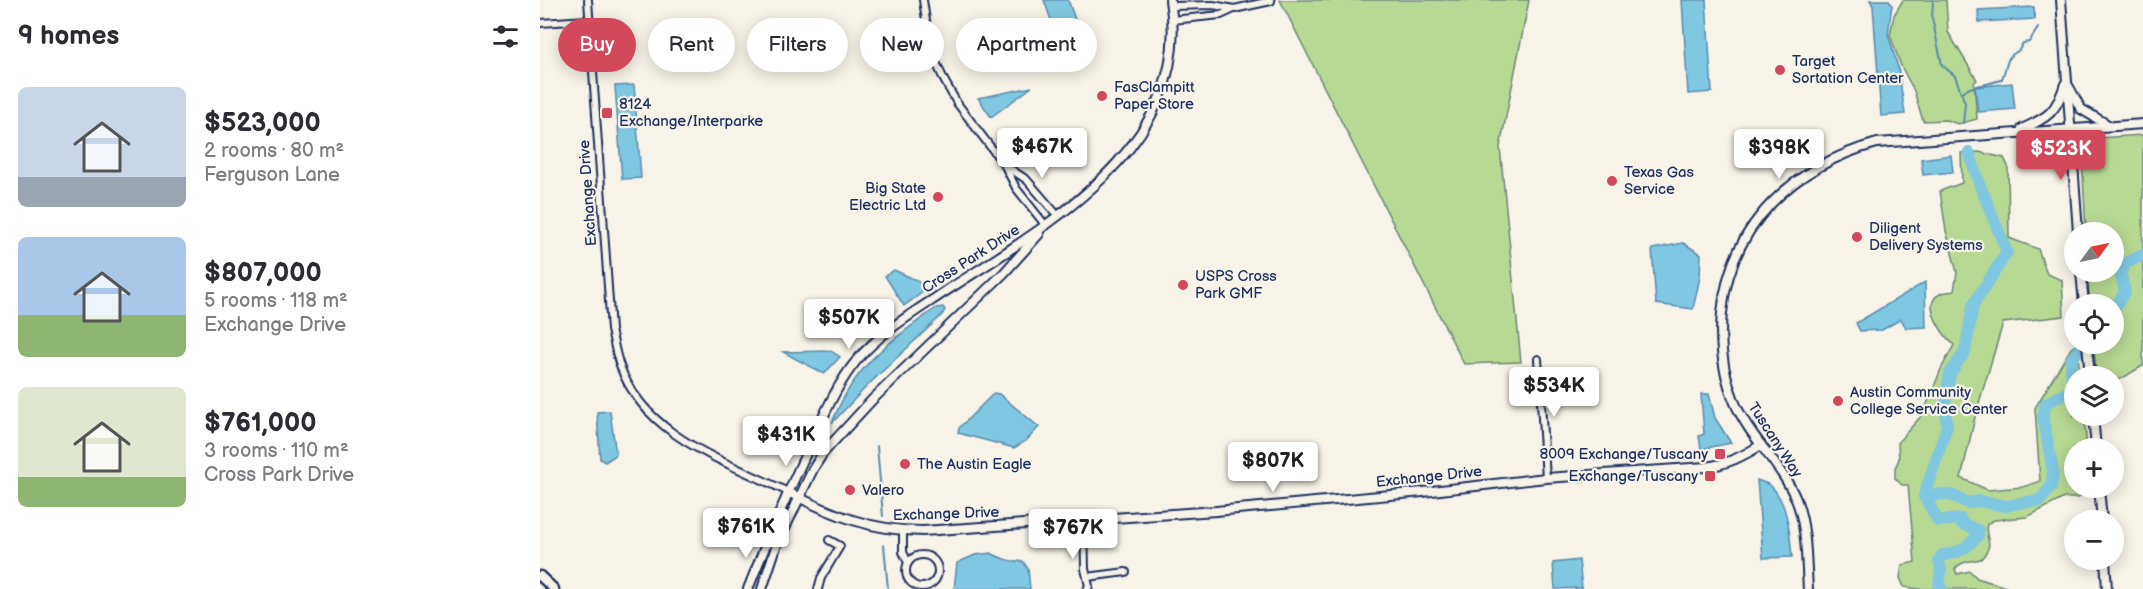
<!DOCTYPE html>
<meta charset="utf-8">
<style>
body{margin:0;font-family:"Balsamiq Sans",sans-serif;background:#f2f2f3;color:#2b2b33;height:100vh;display:flex;flex-direction:column;font-size:22px;white-space:nowrap}
*{box-sizing:border-box;margin:0}
p{font-size:20px;color:#7c7c81}
.icon{flex:none;width:33px;height:33px;fill:none;stroke:currentColor;stroke-width:2;stroke-linecap:round;stroke-linejoin:round}
.map{position:relative;flex:1;overflow:hidden}
.sheet{display:flex;flex-direction:column;background:#fff;width:540px}
.sheet>*{flex:none}
.top-card{position:absolute;left:18px;top:18px;width:570px;height:54px;display:flex;gap:12px}
.needle{width:39px;rotate:57deg}
.fabs{position:absolute;left:1524px;top:222px;display:grid;gap:12px}
.fabs a{display:grid;place-items:center;width:60px;height:60px;border-radius:50%;background:#fff;box-shadow:0 3px 15px #0003;font-size:30px}
.price{position:absolute;translate:-50% -51px;padding:0 14px;border-radius:6px;background:#fff;color:#222;font-size:20px;line-height:39px;filter:drop-shadow(0 2px 3px #0008)}
.price::after{content:'';position:absolute;left:50%;top:36px;width:18px;height:14px;margin-left:-9px;background:inherit;clip-path:polygon(0 0,100% 0,50% 100%)}
.price.selected{background:#d1495b;color:#fff}
ul{padding:0;list-style:none}
li{display:flex;align-items:center;gap:18px;height:150px;padding:0 18px}
li span{display:grid;place-items:center;flex:none;width:168px;height:120px;border-radius:9px;color:#555}
li>.icon{margin-inline-start:auto}
span .icon{width:72px;height:72px;fill:#fffc;stroke-width:1}
li b{font-size:26px}
h2{display:flex;justify-content:space-between;align-items:center;height:72px;padding:0 18px;font-size:26px}
.tag{padding:0 21px;border-radius:27px;background:#fff;box-shadow:0 3px 15px #0003;font-size:21px;line-height:54px}
.tag.selected{background:#d1495b;color:#fff}
main{display:flex;flex:1;min-height:0}
.map>svg:first-child{display:block}
</style>
<main>
<section class="sheet">
<h2>9 homes<svg class="icon" aria-label="filters" viewBox="0 0 24 24"><path d="M4 7h16M4 17h16"/><circle cx="9" cy="7" r="2"/><circle cx="15" cy="17" r="2"/></svg></h2>
<ul>
<li><span style="background:linear-gradient(#c9d6e8 75%,#9aa5b1 0)"><svg class="icon" aria-label="home" viewBox="0 0 24 24"><path d="M3 11l9-7 9 7M6 9v11h12V9"/></svg></span><div><b>$523,000</b><p>2 rooms · 80 m²</p><p>Ferguson Lane</p></div></li>
<li><span style="background:linear-gradient(#a9c7e8 65%,#8fb573 0)"><svg class="icon" aria-label="home" viewBox="0 0 24 24"><path d="M3 11l9-7 9 7M6 9v11h12V9"/></svg></span><div><b>$807,000</b><p>5 rooms · 118 m²</p><p>Exchange Drive</p></div></li>
<li><span style="background:linear-gradient(#dfe7d0 75%,#8fb573 0)"><svg class="icon" aria-label="home" viewBox="0 0 24 24"><path d="M3 11l9-7 9 7M6 9v11h12V9"/></svg></span><div><b>$761,000</b><p>3 rooms · 110 m²</p><p>Cross Park Drive</p></div></li>
</ul>
</section>
<div class="map">
<svg width="1603" height="589" viewBox="0 0 1603 589">
<rect width="100%" height="100%" fill="#f7f3e8"/>
<filter id="ink" filterUnits="userSpaceOnUse"><feTurbulence type="fractalNoise" baseFrequency=".0167" numOctaves="2"/><feDisplacementMap in="SourceGraphic" scale="12" xChannelSelector="R" yChannelSelector="G"/><feConvolveMatrix kernelMatrix="1 2 1 2 8 2 1 2 1" color-interpolation-filters="sRGB"/></filter>
<g filter="url(#ink)">
<g fill="#b8d993" stroke="#6a8478" stroke-width="1.5">
<path d="M740 0H989L960 147 981 362 924 364Z"/>
<path d="M1363 0H1406L1408 32 1437 80 1434 83 1437 119 1418 124 1406 120 1383 121 1374 91 1361 66 1350 35 1354 15Z"/>
<path d="M1603 135V366C1593 370 1584 380 1574 381V376H1557L1553 344H1574V304H1550L1547 272H1574V232H1546L1541 139Z"/>
<path d="M1439 152 1464 158 1468 166 1469 238 1498 249 1507 274 1522 280 1524 316 1463 323 1436 413 1421 478 1448 490 1483 487 1500 481 1495 408 1531 348 1537 344 1540 376H1534V416H1544L1547 448H1534V488H1550L1551 490 1538 498H1524L1487 517 1454 520 1447 524C1443 540 1457 541 1441 559 1431 561 1421 561 1415 569L1417 574 1430 571 1437 578 1472 589H1380L1364 587 1360 578 1362 565 1375 562 1368 485H1362L1355 478V468L1359 459 1358 442 1383 414 1401 369 1414 345C1404 336 1380 304 1400 294 1404 292 1410 292 1414 291L1417 272 1406 231 1400 191 1422 183 1421 153Z"/>
</g>
<g fill="#80c7e1" stroke="#588aad" stroke-width="1.5">
<path d="M504 0H528L536 22 511 20Z"/>
<path d="M1142 0H1166L1172 92 1148 94Z"/>
<path d="M1330 0H1349L1352 5 1348 34 1358 67 1365 114 1341 116 1333 6Z"/>
<path d="M1494 7 1495 19 1439 22 1438 10Z"/>
<path d="M1472 83 1475 109 1438 112 1435 87Z"/>
<path d="M94 85 101 178 82 179 75 86Z"/>
<path d="M492 87 451 117 438 98Z"/>
<path d="M1411 155 1413 172 1383 175 1381 159Z"/>
<path d="M1143 243 1161 254 1160 277 1153 309 1116 304 1112 249Z"/>
<path d="M354 270 376 280 387 289 364 306 345 276Z"/>
<path d="M1385 282 1386 327 1366 328 1361 319 1342 330 1320 331 1316 323Z"/>
<path d="M403 307 405 310 402 315 328 385 292 423C314 365 348 343 396 308Z"/>
<path d="M291 351 300 357 284 374 243 352Z"/>
<path d="M454 393 459 394 499 427 486 441 474 448 418 433 419 428Z"/>
<path d="M1161 394H1169L1175 418 1191 443 1161 449 1159 436 1164 434Z"/>
<path d="M70 411 76 455 65 462 60 459 57 412Z"/>
<path d="M1217 480C1221 482 1227 483 1231 486 1248 502 1250 535 1252 557L1223 558Z"/>
<path d="M451 553C462 559 470 562 483 561L488 569 490 589H414L417 563 435 555Z"/>
<path d="M1039 560 1042 588 1015 589 1013 563Z"/>
</g>
<g fill="none" stroke-linecap="round" stroke-linejoin="round">
<g stroke="#588aad" stroke-width="2">
<path d="M1393 0 1392 18 1402 65 1415 76 1425 103 1423 123"/>
<path d="M1422 92C1434 83 1449 86 1462 79L1469 57 1479 50 1483 43 1489 42 1498 28"/>
<path d="M337 446 343 516"/>
<path d="M344 545 348 589"/>
</g>
<g stroke="#80c7e1" stroke-width="12">
<path d="M1574 309 1585 292 1580 272 1586 263 1603 255"/>
<path d="M1388 500 1397 494 1411 495 1428 503 1439 501 1466 506 1485 502 1499 501 1511 487 1513 472 1503 416 1506 403 1532 390 1531 360 1541 347"/>
<path d="M1402 589 1399 585 1401 570 1399 561 1402 555C1420 553 1426 549 1438 535V530L1422 524 1421 519 1398 521 1384 496 1407 426 1405 407 1410 373 1425 352 1433 305 1467 252 1439 183 1429 152"/>
</g>
<g stroke="#1b2f5e" stroke-width="10">
<g id="minor">
<path d="M48 0 71 330C74 342 76 355 80 366 106 438 186 461 248 492"/>
<path d="M383 0 388 34 395 60 404 80 417 103 465 166 476 188 506 226"/>
<path d="M631 6 673 5 694 9"/>
<path d="M632 20 681 15 694 9 731 1"/>
<path d="M0 23 48 20"/>
<path d="M466 166 487 180 518 216"/>
<path d="M998 359 1006 478"/>
<path d="M544 520 545 569 549 586 547 589"/>
<path d="M363 531V552L368 563"/>
<circle cx="382" cy="571" r="16"/>
<path d="M547 577 586 572"/>
<path d="M278 589 281 578 300 546 289 540"/>
</g>
</g>
<g stroke="#1b2f5e" stroke-width="12">
<g id="tertiary">
<path d="M1521 0 1538 232"/>
<path d="M1529 87 1541 109 1568 125"/>
<path d="M1482 129C1508 117 1516 113 1525 84"/>
<path d="M1541 272 1544 304"/>
<path d="M1547 344 1550 376"/>
<path d="M1553 416 1556 448"/>
<path d="M1559 488 1562 520"/>
<path d="M248 492C293 515 332 531 383 531L676 511 883 492 1006 478 1166 467C1188 464 1203 456 1221 445"/>
<path d="M1565 560 1567 589"/>
<path d="M208 589C227 541 247 494 269 447 283 418 296 385 317 360 341 332 373 313 403 293 505 226 655 147 630 0"/>
<path d="M222 589 236 547 273 469 283 453 332 400 464 273 499 234"/>
<path d="M1268 589C1266 559 1267 527 1256 499 1241 464 1210 438 1195 403 1183 374 1179 344 1182 313 1190 224 1254 166 1337 143L1603 124"/>
</g>
</g>
<g stroke="#1b2f5e" stroke-width="13">
<path id="secondary" d="M0 576 14 589"/>
</g>
<use href="#minor" stroke="#f7f3e8" stroke-width="6"/>
<use href="#tertiary" stroke="#f7f3e8" stroke-width="8"/>
<use href="#secondary" stroke="#f7f3e8" stroke-width="8"/>
</g>
</g>
<g fill="#d1495b" stroke="#f7f3e8" stroke-width="2">
<circle cx="1240" cy="70" r="6"/>
<circle cx="562" cy="96" r="6"/>
<rect x="61" y="107" width="12" height="12" rx="3"/>
<circle cx="1072" cy="181" r="6"/>
<circle cx="398" cy="197" r="6"/>
<circle cx="1317" cy="237" r="6"/>
<circle cx="643" cy="285" r="6"/>
<circle cx="1298" cy="401" r="6"/>
<rect x="1174" y="448" width="12" height="12" rx="3"/>
<circle cx="365" cy="464" r="6"/>
<rect x="1164" y="470" width="12" height="12" rx="3"/>
<circle cx="310" cy="490" r="6"/>
</g>
<g text-anchor="middle" dominant-baseline="central" stroke-width="4.5" stroke-linejoin="round" paint-order="stroke">
<g font-size="15" fill="#1b2f5e" stroke="#f7f3e8" text-anchor="start">
<text x="1252" y="61">Target<tspan x="1252" dy="17">Sortation Center</tspan></text>
<text x="574" y="87">FasClampitt<tspan x="574" dy="17">Paper Store</tspan></text>
<text x="79" y="104">8124<tspan x="79" dy="17">Exchange/Interparke</tspan></text>
<text x="1084" y="172">Texas Gas<tspan x="1084" dy="17">Service</tspan></text>
<text x="386" y="188" text-anchor="end">Big State<tspan x="386" dy="17">Electric Ltd</tspan></text>
<text x="1329" y="228">Diligent<tspan x="1329" dy="17">Delivery Systems</tspan></text>
<text x="655" y="276">USPS Cross<tspan x="655" dy="17">Park GMF</tspan></text>
<text x="1310" y="392">Austin Community<tspan x="1310" dy="17">College Service Center</tspan></text>
<text x="1168" y="454" text-anchor="end">8009 Exchange/Tuscany</text>
<text x="377" y="464">The Austin Eagle</text>
<text x="1158" y="476" text-anchor="end">Exchange/Tuscany</text>
<text x="322" y="490">Valero</text>
</g>
<g font-size="15" fill="#1b2f5e" stroke="#f7f3e8">
<text transform="translate(48 193) rotate(-94)">Exchange Drive</text>
<text transform="translate(431 259) rotate(-33)">Cross Park Drive</text>
<text transform="translate(1235 440) rotate(57)">Tuscany Way</text>
<text transform="translate(889 477) rotate(-6)">Exchange Drive</text>
<text transform="translate(406 514) rotate(-2)">Exchange Drive</text>
</g>
</g>
</svg>
<div class="fabs">
<a><svg class="needle" viewBox="-14 -14 28 28"><path d="M0-13l5 13h-10z" fill="#e53935"/><path d="M0 13l5-13h-10z" fill="#7c7c81"/></svg></a>
<a><svg class="icon" aria-label="locate" viewBox="0 0 24 24"><circle cx="12" cy="12" r="6"/><path d="M12 2v4M12 18v4M2 12h4M18 12h4"/></svg></a>
<a><svg class="icon" aria-label="layers" viewBox="0 0 24 24"><path d="M12 4l9 5-9 5-9-5zM3 14l9 5 9-5"/></svg></a>
<a>+</a>
<a>−</a>
</div>
<b class="price" style="left:502px;top:179px">$467K</b>
<b class="price" style="left:1239px;top:180px">$398K</b>
<b class="price selected" style="left:1521px;top:181px">$523K</b>
<b class="price" style="left:309px;top:350px">$507K</b>
<b class="price" style="left:1014px;top:418px">$534K</b>
<b class="price" style="left:246px;top:467px">$431K</b>
<b class="price" style="left:733px;top:493px">$807K</b>
<b class="price" style="left:206px;top:559px">$761K</b>
<b class="price" style="left:533px;top:560px">$767K</b>
<div class="top-card">
<a class="tag selected">Buy</a>
<a class="tag">Rent</a>
<a class="tag">Filters</a>
<a class="tag">New</a>
<a class="tag">Apartment</a>
</div>
</div>
</main>
